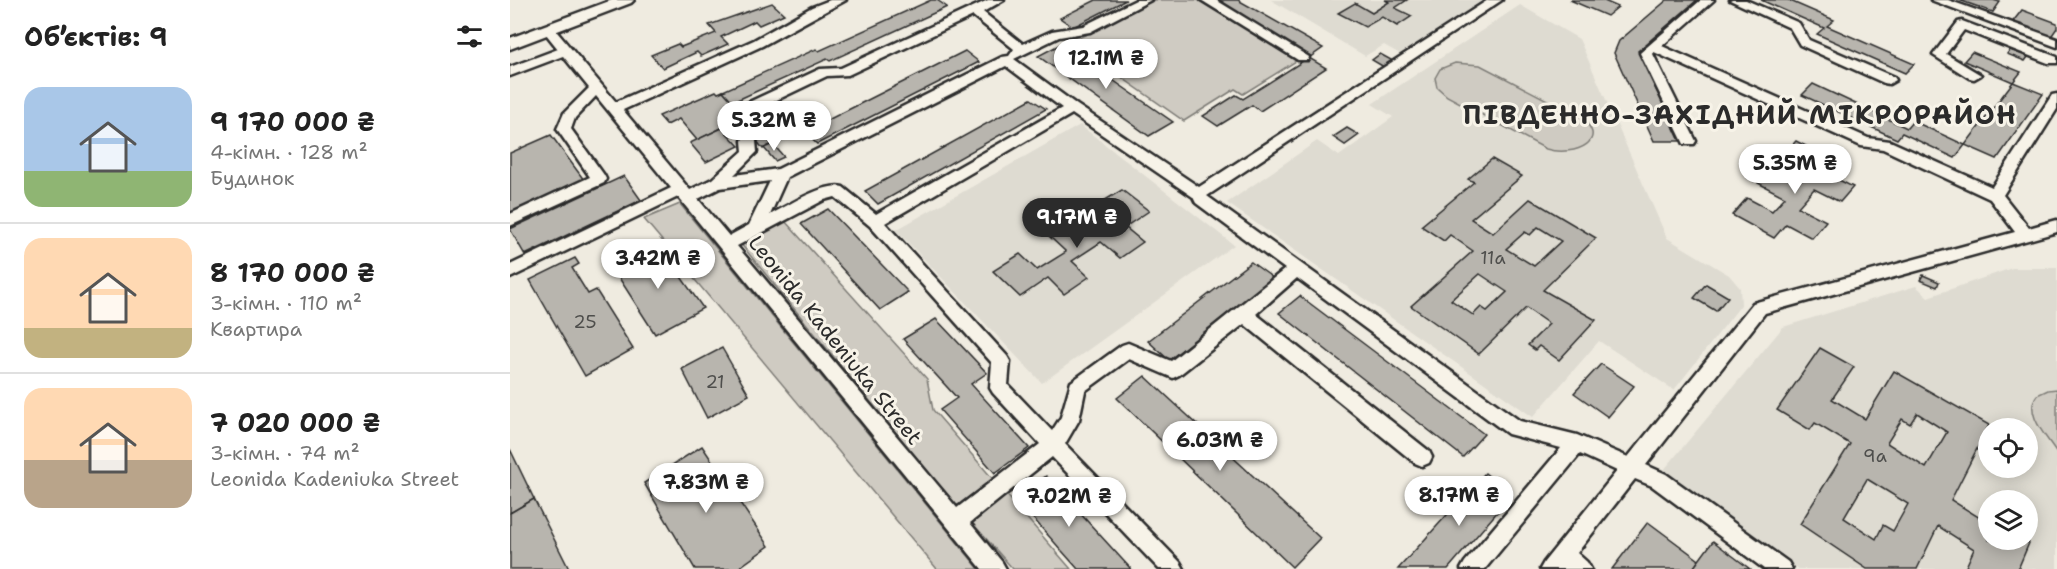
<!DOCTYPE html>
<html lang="uk">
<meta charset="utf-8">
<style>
body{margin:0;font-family:"Shantell Sans",sans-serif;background:#f6f6f6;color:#222;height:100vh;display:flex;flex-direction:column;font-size:22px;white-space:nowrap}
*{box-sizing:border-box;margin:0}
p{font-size:20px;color:#767676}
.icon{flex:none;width:33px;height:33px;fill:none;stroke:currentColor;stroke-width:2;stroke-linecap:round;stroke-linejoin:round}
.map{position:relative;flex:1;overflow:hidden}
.details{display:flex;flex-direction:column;background:#fff;width:510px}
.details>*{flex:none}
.buttons{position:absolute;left:1468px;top:418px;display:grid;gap:12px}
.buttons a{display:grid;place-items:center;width:60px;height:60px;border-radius:50%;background:#fff;box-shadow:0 3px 15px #0003;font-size:30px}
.price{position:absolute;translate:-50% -51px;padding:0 14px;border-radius:21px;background:#fff;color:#222;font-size:20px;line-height:39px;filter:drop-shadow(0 2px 3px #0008)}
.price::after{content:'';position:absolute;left:50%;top:36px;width:18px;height:14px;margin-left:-9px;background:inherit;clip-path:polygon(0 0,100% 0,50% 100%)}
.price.current{background:#2b2b2b;color:#fff}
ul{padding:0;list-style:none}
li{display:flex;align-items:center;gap:18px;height:150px;padding:0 24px}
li+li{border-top:2px solid #e0e0e0}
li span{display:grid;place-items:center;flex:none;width:168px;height:120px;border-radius:18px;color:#555}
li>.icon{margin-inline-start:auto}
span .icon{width:72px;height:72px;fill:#fffc;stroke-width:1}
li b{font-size:26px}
h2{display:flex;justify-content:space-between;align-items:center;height:72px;padding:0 24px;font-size:26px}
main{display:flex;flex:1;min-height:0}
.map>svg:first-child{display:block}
</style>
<main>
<section class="details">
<h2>Об’єктів: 9<svg class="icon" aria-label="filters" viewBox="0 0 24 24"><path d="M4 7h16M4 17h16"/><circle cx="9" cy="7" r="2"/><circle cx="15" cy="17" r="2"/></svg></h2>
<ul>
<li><span style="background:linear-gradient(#a9c7e8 70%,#8fb573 0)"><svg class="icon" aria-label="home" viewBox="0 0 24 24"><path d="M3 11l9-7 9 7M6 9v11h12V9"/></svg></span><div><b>9 170 000 ₴</b><p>4-кімн. · 128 m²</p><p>Будинок</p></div></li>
<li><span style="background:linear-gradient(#ffd9b3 75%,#c2b280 0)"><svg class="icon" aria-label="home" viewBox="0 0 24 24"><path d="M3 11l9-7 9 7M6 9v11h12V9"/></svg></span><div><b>8 170 000 ₴</b><p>3-кімн. · 110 m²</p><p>Квартира</p></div></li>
<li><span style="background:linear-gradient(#ffd9b3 60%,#b9a48a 0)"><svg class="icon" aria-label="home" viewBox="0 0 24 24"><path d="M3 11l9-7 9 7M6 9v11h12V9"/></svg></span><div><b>7 020 000 ₴</b><p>3-кімн. · 74 m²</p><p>Leonida Kadeniuka Street</p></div></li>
</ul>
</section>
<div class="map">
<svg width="1547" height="569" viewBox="0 0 1547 569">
<rect width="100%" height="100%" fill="#efebe0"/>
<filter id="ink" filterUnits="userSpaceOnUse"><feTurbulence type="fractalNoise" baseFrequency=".0167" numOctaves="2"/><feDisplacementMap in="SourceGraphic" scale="12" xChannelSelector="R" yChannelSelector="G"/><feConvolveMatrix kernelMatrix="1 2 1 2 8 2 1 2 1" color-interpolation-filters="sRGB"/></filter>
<g filter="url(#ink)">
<g fill="#dedbd1" fill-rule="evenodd">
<path d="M761 0H978L890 54 874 45 855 56Z"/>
<path d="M1010 5 1069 39 1157 238 1219 275 1230 288 1231 305 1164 390 1089 341 1023 417 717 203 807 141 829 156 883 117 862 104Z"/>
<path d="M570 125 724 245 532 383 386 230Z"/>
<path d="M1502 268H1547V569H1288L1153 471 1273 327 1406 286 1418 297ZM1479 429H1518V468H1479ZM1479 501H1518V540H1479Z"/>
</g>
<g fill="#cfcbc2" stroke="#7d7b76" stroke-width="1.5">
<path d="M642 0H694L791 58 733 94 725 89 674 121 561 42Z"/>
<path d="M945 63 970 65 1066 115C1105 139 1065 158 1036 149L937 96 927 87 925 78 930 69Z"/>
<path d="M170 204 469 569H427L134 219Z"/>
<path d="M274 220 417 379 423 410 561 569H503L434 491 230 243Z"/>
<path d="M1547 389V453C1537 437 1513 413 1527 395L1538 390Z"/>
</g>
<g fill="#b8b5ae" stroke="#2b2b2b" stroke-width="1.5" fill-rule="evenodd">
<path d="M421 0H427L437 7 320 61 317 59 223 102 213 91 306 49 309 51Z"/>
<path d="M586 0H616L563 27 550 18Z"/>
<path d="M700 0H728L813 48 799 58 816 68 750 111 742 105 708 126 693 116 726 95 733 99 798 58Z"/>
<path d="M875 0H897L885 8 902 16 887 26 872 17 855 27 828 13 845 3 862 13 879 2Z"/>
<path d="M1060 0H1092L1108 7 1097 16Z"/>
<path d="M1157 0H1187L1128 51 1170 141H1144L1104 53 1109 41Z"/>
<path d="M1251 0H1278L1324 20 1317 26 1404 64 1395 73 1307 34 1314 28Z"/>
<path d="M1449 0H1483L1490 2 1483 12Z"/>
<path d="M262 3 274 14 249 25 245 21 211 37 218 44 191 56 187 52 153 68 141 55 168 44 171 47 206 33 199 25Z"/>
<path d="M1512 10 1547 23V28L1540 38 1501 24Z"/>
<path d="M551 44 663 122 639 136 528 56Z"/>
<path d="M1500 50 1517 56 1518 57 1515 61 1497 54Z"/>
<path d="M455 51 469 62 307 144 294 132Z"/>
<path d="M1462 52 1511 72 1503 82 1454 61Z"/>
<path d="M870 54 883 61 874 67 862 60Z"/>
<path d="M1503 82 1533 94 1487 159 1455 145Z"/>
<path d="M1303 84 1397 128 1403 121 1455 145 1445 158 1392 133 1387 139 1292 95Z"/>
<path d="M206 91 208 93 213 91 223 102 219 104 232 118 187 140 169 119 157 125 149 116Z"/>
<path d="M521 99 536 109 368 204 355 191Z"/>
<path d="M212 128 229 146 196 162 180 143Z"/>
<path d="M837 128 849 135 835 145 823 137Z"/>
<path d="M41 135 74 180 0 215V153Z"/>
<path d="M256 137 263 144 253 149 247 141Z"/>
<path d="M1286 141 1327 162 1317 174 1343 187 1330 202 1304 189 1288 207 1316 221 1302 238 1276 224 1264 238 1222 215 1237 198 1262 211 1275 197 1248 183 1260 169 1287 182 1301 167 1274 154Z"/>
<path d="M263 144 274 157 265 161 254 148Z"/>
<path d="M982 159 1012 176 961 219 983 233 1020 199 1086 238 1033 290 1086 320 1049 360 1029 346 1025 350 1018 345 1039 324 1016 308 969 354 901 306 963 251 940 235 934 241 911 226 964 182 958 179ZM1028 227 1051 241 1024 266 996 249 1015 232 1020 235ZM970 274 997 292 977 311 971 307 963 315 941 300Z"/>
<path d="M114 176 131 200 15 255 0 229Z"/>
<path d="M612 190 639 211 615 227 633 242 610 258 591 242 562 261 579 277 554 294 538 278 510 297 483 271 510 254 527 270 556 252 539 236 564 220 581 235 607 218 590 203Z"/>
<path d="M318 209 398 292 370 310 291 224Z"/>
<path d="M150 247 193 308 145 334 104 270Z"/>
<path d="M65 258 69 264 62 268 78 294 86 290 123 349 75 376 20 280Z"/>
<path d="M741 262 763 278 659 360 638 341Z"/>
<path d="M1413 275 1429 282 1427 287 1410 280Z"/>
<path d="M1196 284 1218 297 1206 311 1184 298Z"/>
<path d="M790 296 974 434 953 457 769 313Z"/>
<path d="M426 319 477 373 461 384 519 448 485 473 430 410 447 398 393 339Z"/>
<path d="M212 348 239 395 197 418 172 369Z"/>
<path d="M1310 348 1344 367 1322 399 1355 419 1384 371 1479 425 1441 500 1478 523 1479 521V540H1514L1519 543 1508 569H1455L1464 549 1428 526 1407 569H1357L1290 524 1340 444 1305 423 1300 430 1267 410ZM1407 413 1437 432 1416 468 1377 443 1392 419 1400 424ZM1357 479 1398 504 1383 531 1373 525 1366 539 1334 518Z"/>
<path d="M1091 364 1124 386 1098 417 1064 393Z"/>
<path d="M635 376 810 538 782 567 607 398Z"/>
<path d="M192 446 259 546 227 569H185L134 483Z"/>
<path d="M0 449 24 499 0 513Z"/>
<path d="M975 473 1002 495 938 569H888Z"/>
<path d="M536 476 621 569H568L506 499Z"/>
<path d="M24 499 59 569H0V513Z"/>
<path d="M1138 522 1189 560 1183 569H1102Z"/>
<path d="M1203 541 1240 569H1186L1184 567Z"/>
</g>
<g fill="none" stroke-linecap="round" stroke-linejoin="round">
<g stroke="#2b2b2b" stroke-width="5">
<g id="minor">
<path d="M320 0H336L252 46 113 110 180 190 202 179 233 151 232 141 240 115 235 106 237 103 310 69 331 68 478 0H494L473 12 513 44 542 31 573 26 626 0H641L580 32 549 37 504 59 567 105 689 187 978 0H992L697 196 1010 421 1067 435 1118 457 1243 303 1505 232 1480 199 1373 149 1351 146 1144 52 1143 54 1186 141 1184 144H1174L1130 53 1191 0H1204L1152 46 1358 138 1380 141 1482 187 1542 95 1547 94V109L1493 195 1519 228 1547 220V232L1255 313 1136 465 1156 474 1278 562 1282 569H1254L1142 486 1125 479 1067 553 1077 562 1081 569H1030L1034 562 1107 471 1070 454 975 569H951L955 562 1051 448 998 434 787 278 746 314 919 451 922 457 919 463 912 466 905 463 734 324 669 375 663 378 619 359 575 391 569 420 555 444 670 562 674 569H649L542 457 460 523 492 562 496 569H472L168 197 0 278V265L161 188 86 96 65 118 61 129 94 175 96 179 94 183 0 226V214L80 177 47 129 54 113 79 88 53 56 0 76V67L48 49 32 29 34 26H42L106 102 244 40 302 7ZM463 16 504 49 499 56 492 57 268 169 224 175 247 152 246 141 254 115 250 108 317 76 338 75ZM496 66 552 108 366 214 333 187C314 182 277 206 260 215L277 177ZM562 114 683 197 686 203 775 269 661 361 618 343 612 345 561 382 551 417 542 431 498 385 500 361 497 356 375 223ZM260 181 239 225 219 236 188 199 210 188ZM325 197 360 226 482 363 480 388 483 393 530 444 447 508 227 246 314 200Z"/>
<path d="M691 0H706L799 57 798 60H788Z"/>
<path d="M1220 0H1236L1289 23 1299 40 1384 77 1386 80 1379 84 1374 83 1290 45 1280 28Z"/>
<path d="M1421 0H1438L1547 39V47Z"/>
<path d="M1452 21 1547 57V63H1538L1454 30 1436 54 1471 75 1464 79 1459 78 1423 55 1448 22Z"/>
</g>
</g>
<g stroke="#2b2b2b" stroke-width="5">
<path id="major" d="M102 0H124L121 3 0 49V38Z"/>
</g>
<use href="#minor" fill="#f7f3e8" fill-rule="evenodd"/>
<use href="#major" fill="#f7f3e8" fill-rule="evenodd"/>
</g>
</g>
<g text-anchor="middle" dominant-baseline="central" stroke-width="6" stroke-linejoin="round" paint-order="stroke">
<g font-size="18" fill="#4e4e4c">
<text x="983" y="258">11а</text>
<text x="75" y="322">25</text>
<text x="205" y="382">21</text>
<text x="1365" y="456">9а</text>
</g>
<g font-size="21" fill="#2b2b2b" stroke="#f7f3e8">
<text transform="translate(325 340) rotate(51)">Leonida Kadeniuka Street</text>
</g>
<g font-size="27" font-weight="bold" letter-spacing="1.5" fill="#2b2b2b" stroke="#f7f3e8">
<text x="1230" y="114">ПІВДЕННО-ЗАХІДНИЙ МІКРОРАЙОН</text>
</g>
</g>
</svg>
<div class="buttons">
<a><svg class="icon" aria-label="locate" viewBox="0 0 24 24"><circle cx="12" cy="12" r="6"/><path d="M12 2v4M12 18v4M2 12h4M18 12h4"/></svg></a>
<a><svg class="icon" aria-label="layers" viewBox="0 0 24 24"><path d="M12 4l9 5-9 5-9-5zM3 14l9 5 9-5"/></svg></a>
</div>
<b class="price" style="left:596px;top:90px">12.1M ₴</b>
<b class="price" style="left:264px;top:152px">5.32M ₴</b>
<b class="price" style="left:1285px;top:195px">5.35M ₴</b>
<b class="price current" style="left:567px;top:249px">9.17M ₴</b>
<b class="price" style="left:148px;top:290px">3.42M ₴</b>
<b class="price" style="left:710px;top:472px">6.03M ₴</b>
<b class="price" style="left:196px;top:514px">7.83M ₴</b>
<b class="price" style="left:949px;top:527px">8.17M ₴</b>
<b class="price" style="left:559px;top:528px">7.02M ₴</b>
</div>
</main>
